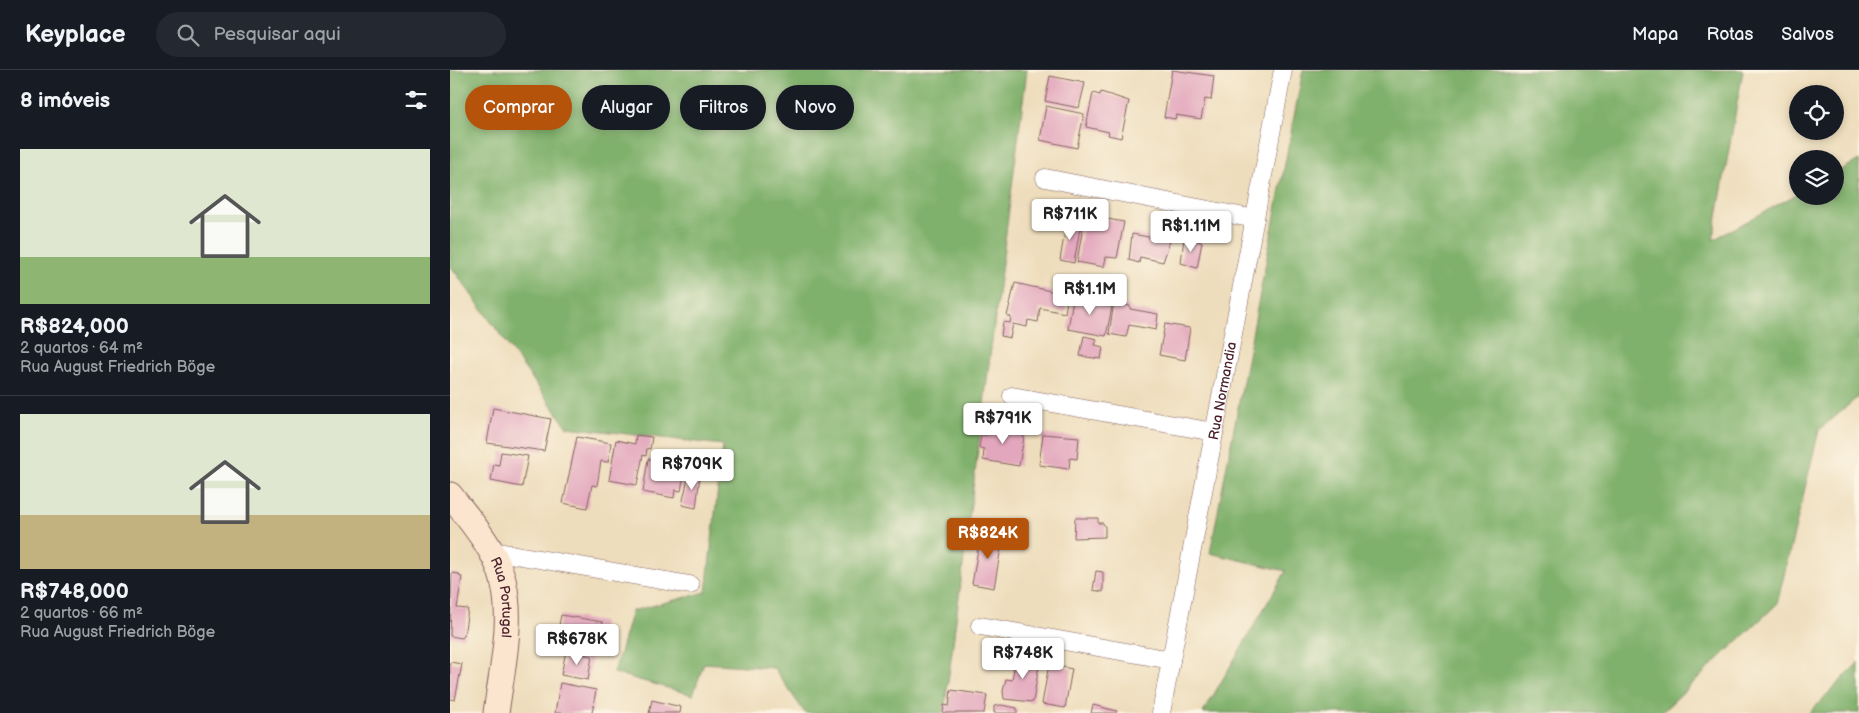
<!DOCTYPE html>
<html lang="pt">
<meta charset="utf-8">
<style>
body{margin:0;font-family:"Balsamiq Sans",sans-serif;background:#242831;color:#f1f3f6;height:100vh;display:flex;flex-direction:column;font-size:19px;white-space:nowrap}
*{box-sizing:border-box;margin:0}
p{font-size:16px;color:#9ea1a6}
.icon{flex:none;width:28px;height:28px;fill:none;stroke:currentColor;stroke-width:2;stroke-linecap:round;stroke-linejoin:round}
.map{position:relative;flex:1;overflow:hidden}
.side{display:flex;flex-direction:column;background:#171b24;width:450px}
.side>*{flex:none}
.hud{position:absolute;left:15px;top:15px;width:475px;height:45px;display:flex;gap:10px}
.controls{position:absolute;left:1339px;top:15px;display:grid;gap:10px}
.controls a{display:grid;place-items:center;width:55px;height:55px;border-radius:50%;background:#171b24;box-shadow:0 2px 8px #0003;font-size:25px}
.price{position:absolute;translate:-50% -42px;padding:0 11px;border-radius:5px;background:#fff;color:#222;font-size:16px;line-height:32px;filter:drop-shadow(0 1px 2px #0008)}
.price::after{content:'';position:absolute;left:50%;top:30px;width:15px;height:11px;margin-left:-8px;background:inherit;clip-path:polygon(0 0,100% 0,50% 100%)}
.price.on{background:#b45309;color:#fff}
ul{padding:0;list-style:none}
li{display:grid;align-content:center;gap:10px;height:265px;padding:0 20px}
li+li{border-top:1px solid #363941}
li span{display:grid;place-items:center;height:155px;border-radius:0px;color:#555}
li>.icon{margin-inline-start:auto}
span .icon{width:90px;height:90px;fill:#fffc;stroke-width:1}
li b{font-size:21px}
h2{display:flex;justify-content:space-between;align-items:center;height:60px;padding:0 20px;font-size:21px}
.pill{padding:0 18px;border-radius:22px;background:#171b24;box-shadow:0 2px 8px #0003;font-size:18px;line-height:45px}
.pill.on{background:#b45309;color:#fff}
header{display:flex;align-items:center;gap:30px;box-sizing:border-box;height:70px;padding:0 25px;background:#171b24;border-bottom:1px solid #363941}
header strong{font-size:24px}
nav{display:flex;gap:28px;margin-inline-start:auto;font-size:18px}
.search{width:350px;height:45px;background:#242831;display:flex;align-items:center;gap:12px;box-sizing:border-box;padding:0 18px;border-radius:28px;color:#9ea1a6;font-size:19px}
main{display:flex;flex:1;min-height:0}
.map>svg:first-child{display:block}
</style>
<header>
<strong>Keyplace</strong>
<div class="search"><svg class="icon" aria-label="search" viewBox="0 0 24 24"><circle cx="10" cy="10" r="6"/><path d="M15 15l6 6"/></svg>Pesquisar aqui</div>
<nav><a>Mapa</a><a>Rotas</a><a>Salvos</a></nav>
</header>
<main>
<section class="side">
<h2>8 imóveis<svg class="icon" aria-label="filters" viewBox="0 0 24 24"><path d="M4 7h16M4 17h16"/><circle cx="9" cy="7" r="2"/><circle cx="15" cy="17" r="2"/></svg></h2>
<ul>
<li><span style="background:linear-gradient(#dfe7d0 70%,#8fb573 0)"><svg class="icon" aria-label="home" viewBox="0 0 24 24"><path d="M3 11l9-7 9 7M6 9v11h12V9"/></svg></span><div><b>R$824,000</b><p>2 quartos · 64 m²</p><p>Rua August Friedrich Böge</p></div></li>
<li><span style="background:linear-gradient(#dfe7d0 65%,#c2b280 0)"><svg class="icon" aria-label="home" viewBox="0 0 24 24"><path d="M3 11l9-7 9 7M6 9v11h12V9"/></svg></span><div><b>R$748,000</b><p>2 quartos · 66 m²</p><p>Rua August Friedrich Böge</p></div></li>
</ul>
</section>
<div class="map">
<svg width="1409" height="643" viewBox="0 0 1409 643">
<rect width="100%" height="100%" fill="#fcf5e5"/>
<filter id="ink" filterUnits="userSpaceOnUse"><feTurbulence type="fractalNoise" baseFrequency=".02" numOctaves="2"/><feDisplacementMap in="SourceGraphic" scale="10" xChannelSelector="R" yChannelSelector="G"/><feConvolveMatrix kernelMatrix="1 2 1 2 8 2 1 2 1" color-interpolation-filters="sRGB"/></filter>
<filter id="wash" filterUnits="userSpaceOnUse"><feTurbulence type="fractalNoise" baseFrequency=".0096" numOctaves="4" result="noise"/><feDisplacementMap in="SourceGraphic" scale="20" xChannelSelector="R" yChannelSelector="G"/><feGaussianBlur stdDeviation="1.12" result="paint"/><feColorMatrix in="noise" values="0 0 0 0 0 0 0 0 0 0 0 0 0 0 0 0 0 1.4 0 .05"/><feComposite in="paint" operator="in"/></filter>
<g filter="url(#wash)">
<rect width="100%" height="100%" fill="#eeddbc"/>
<g fill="#80b16c" stroke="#65684c">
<path d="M0 0H577L494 643H355L324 598 254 593 243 625 164 603 182 541 256 522 273 375 117 357 0 195Z"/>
<path d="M853 0H1293L1263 170 1347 124 1348 126H1385V103L1409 90V326L1369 360 1327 534 1211 643H753L836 501 760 483Z"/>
<path d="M1409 592V643H1359Z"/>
</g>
<g id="blocks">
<g fill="#e3a7bd">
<path d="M722 0 764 6 761 30 755 29 751 49 726 45 725 49 714 47Z"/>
<path d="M600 6 635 13 629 38 595 31Z"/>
<path d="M651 22 679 31 671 68 658 65 659 62 636 57 643 23 650 25Z"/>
<path d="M596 36 634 44 627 78 590 70Z"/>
<path d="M635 145 674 152 667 188 656 187 654 197 627 192Z"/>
<path d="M617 149 631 152 624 193 610 190Z"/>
<path d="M682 164 720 171 713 192 690 187 689 193 679 190Z"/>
<path d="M734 168 752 172 747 198 731 193Z"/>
<path d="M565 213 618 225 615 243 590 238 588 252 578 250 577 257 563 254 560 268 551 266 553 252 560 253 561 247 557 246Z"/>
<path d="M639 228 659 232 658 236 662 237 656 266 618 259 623 229 638 231Z"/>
<path d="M664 233 680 236V239L708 244 706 260 679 255 676 267 659 264Z"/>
<path d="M715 254 740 258 735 290 709 285Z"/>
<path d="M634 266 647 269 645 275 653 277 651 289 630 286Z"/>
<path d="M43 338 101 349 94 381 37 373Z"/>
<path d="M539 354 575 361 569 396 533 390 534 379 529 378 531 365H537Z"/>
<path d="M593 364 629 367 627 389 620 388 619 399 589 395Z"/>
<path d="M186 365 202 367 200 379 197 378 196 386 193 385 187 415 159 410 166 370 185 374Z"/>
<path d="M127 367 161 373 158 392 151 391 147 416 142 415 137 438 113 433Z"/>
<path d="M51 382 78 386 72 417 41 411 44 394 49 395Z"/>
<path d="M205 385 230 389 229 392 236 393 231 421 225 420 224 428 193 422 198 389 204 390Z"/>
<path d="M239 403 250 406 246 438 232 435Z"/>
<path d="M625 448H648V453H653L655 457V467L624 468Z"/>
<path d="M531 462 553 466 544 518 522 514Z"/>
<path d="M646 501 653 502V522L643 520Z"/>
<path d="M2 503 9 504V506L12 507 7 538 18 539 14 566 12 568 0 566Z"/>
<path d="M111 545 153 552 150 569 108 561Z"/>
<path d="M116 581 142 586 138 610 111 605Z"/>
<path d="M566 586 590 589 583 632 554 629 553 621 556 609 562 610Z"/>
<path d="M0 592 12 594 5 630 0 629Z"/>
<path d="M599 594 622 599 615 638 592 634Z"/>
<path d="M110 613 146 620 142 643H105Z"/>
<path d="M501 620 537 625 534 643H493L494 635 499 636Z"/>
<path d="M202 630 231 637 230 643H199Z"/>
<path d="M551 635 567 638V643H544V636Z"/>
<path d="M643 635 667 641 666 643H641Z"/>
</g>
</g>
</g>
<g filter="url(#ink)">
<use href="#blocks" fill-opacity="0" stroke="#83625e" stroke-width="1"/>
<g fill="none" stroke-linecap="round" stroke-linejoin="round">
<g stroke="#83625e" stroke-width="19">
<g id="street">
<path d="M595 108 805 149"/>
<path d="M562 326 764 362"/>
<path d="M42 481 240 515"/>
<path d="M530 556 721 590"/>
<path id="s1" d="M711 643 833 0"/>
</g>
</g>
<g stroke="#83625e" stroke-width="27">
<g id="secondary">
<path id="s2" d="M0 425C14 443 30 461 41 481 70 529 53 590 46 643"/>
</g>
</g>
<use href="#street" stroke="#fff" stroke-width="18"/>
<use href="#secondary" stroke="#fbe5cf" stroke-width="25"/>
</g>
</g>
<g text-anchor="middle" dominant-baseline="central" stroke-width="4" stroke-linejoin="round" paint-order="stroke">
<g font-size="14" fill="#4a1f2b" stroke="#fcf5e5">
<text stroke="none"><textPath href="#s1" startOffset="328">Rua Normandia</textPath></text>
<text stroke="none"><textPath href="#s2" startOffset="118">Rua Portugal</textPath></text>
</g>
</g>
</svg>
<div class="controls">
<a><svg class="icon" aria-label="locate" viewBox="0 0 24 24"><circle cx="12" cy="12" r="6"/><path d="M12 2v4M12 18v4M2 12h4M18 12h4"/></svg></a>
<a><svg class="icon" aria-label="layers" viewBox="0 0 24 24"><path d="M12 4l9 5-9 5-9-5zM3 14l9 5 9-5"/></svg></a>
</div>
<b class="price" style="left:620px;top:171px">R$711K</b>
<b class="price" style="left:741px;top:183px">R$1.11M</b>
<b class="price" style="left:640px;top:246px">R$1.1M</b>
<b class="price" style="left:553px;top:375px">R$791K</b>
<b class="price" style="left:242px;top:421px">R$709K</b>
<b class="price on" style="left:538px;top:490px">R$824K</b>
<b class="price" style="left:127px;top:596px">R$678K</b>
<b class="price" style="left:573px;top:610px">R$748K</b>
<div class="hud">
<a class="pill on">Comprar</a>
<a class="pill">Alugar</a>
<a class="pill">Filtros</a>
<a class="pill">Novo</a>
</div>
</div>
</main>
